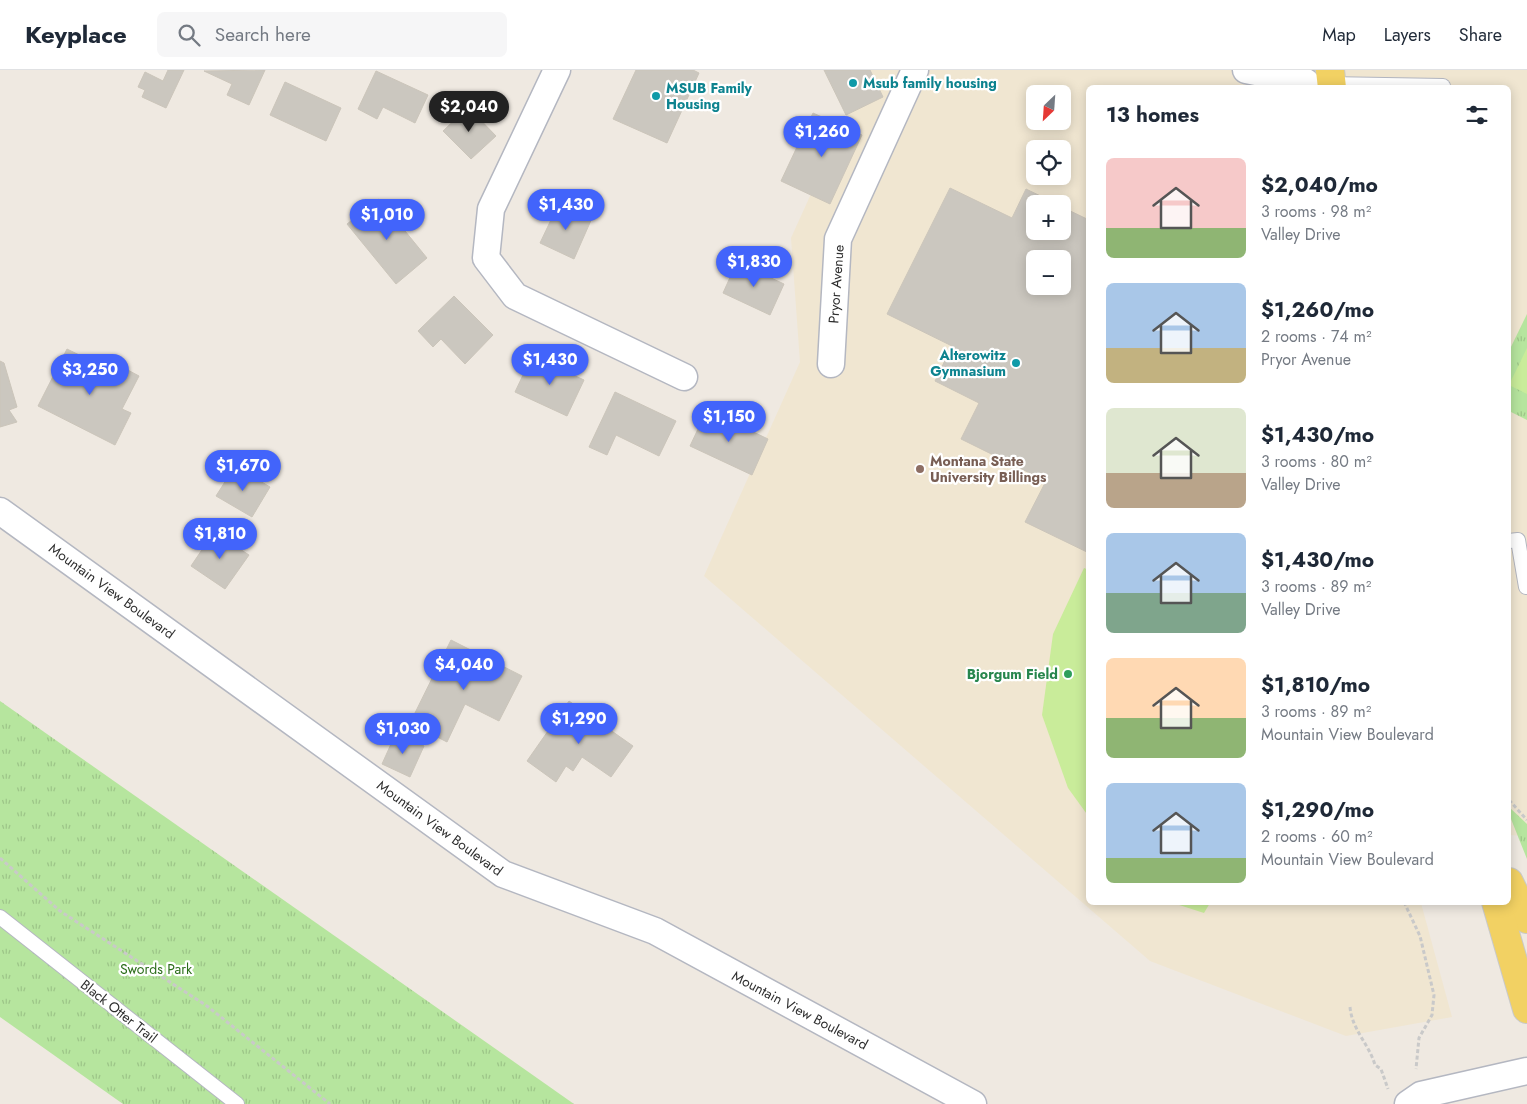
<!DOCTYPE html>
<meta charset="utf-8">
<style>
body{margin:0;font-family:Jost,sans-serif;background:#f6f6f7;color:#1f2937;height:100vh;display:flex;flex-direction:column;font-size:19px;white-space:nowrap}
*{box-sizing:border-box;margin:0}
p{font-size:16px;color:#747a83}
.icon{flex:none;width:28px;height:28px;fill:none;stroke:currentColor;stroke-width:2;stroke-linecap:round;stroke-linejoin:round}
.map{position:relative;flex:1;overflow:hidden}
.details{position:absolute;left:1086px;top:15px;width:425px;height:820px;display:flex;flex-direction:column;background:#fff;border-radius:8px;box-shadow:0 2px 12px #0003}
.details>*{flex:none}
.needle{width:32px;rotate:205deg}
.tools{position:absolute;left:1026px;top:15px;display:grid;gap:10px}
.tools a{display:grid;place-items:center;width:45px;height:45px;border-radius:8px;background:#fff;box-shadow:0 2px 12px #0003;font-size:25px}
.price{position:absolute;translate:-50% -42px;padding:0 11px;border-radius:18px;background:#4264fb;color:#fff;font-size:16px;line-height:32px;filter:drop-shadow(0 1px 2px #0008)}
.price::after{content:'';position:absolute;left:50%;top:30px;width:15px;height:11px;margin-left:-8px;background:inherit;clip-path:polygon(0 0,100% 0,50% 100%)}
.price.current{background:#222;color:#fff}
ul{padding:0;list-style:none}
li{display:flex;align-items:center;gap:15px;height:125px;padding:0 20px}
li span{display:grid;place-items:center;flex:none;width:140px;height:100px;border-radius:8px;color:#555}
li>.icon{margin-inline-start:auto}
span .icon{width:60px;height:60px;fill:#fffc;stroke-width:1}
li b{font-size:21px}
h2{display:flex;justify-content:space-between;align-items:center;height:60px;padding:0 20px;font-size:21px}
header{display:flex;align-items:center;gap:30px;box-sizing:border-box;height:70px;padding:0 25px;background:#fff;border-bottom:1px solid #e0e1e3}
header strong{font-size:24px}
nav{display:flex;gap:28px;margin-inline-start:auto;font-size:18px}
.search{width:350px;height:45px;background:#f6f6f7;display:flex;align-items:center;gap:12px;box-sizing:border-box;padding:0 18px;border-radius:8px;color:#747a83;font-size:19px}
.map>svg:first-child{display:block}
</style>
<header>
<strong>Keyplace</strong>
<div class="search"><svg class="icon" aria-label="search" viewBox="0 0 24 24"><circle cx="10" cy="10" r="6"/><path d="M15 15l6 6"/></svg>Search here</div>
<nav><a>Map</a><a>Layers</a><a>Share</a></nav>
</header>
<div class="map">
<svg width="1527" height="1034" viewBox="0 0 1527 1034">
<defs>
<pattern id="grass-tufts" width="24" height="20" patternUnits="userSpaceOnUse" patternTransform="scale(1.25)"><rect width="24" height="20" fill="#b6e59e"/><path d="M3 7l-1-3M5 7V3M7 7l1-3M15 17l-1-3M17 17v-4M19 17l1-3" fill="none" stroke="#9dc588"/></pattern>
</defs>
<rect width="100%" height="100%" fill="#efe9e1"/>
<path fill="#f0e6d1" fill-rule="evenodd" d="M867 0H1527V766L1509 765V18H1089V832L1421 833 1452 947 1346 966 1150 891 704 506 800 292 791 168ZM1035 24H1062V51H1035ZM1035 79H1062V106H1035ZM1035 134H1062V161H1035ZM1035 189H1062V216H1035Z"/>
<g fill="url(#grass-tufts)">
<path d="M1527 244V350L1509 341V281Z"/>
<path d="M0 631 510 989 574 1034H123L0 947Z"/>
<path d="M1509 737 1527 754V789L1509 744Z"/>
</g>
<g fill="#c9ec9a">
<path d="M1527 278V324L1509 315Z"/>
<path d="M1084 498 1089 500V747L1068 718 1042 645 1053 564Z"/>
<path d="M1173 833H1210L1204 843Z"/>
</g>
<g fill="#cbc7bf" stroke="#cbc5ba" fill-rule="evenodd">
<path d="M168 0H184L166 38 142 27 145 20 138 17 145 2 163 11Z"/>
<path d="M265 0 249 35 227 25 232 14 204 1Z"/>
<path d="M636 0H693L699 3 667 73 613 49Z"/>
<path d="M824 0H870L883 27 846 45Z"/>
<path d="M376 1 428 25 415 53 383 37 377 49 358 39Z"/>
<path d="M285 12 341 38 326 71 270 45Z"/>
<path d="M468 37 496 66 471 89 443 61Z"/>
<path d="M813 43 862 65 830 134 781 111Z"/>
<path d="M950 118 1012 148 1026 119 1057 134H1035V161H1062V137L1089 150V483L1025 452 1046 411 961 369 979 333 935 311 952 276 887 244ZM1035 189H1062V216H1035Z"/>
<path d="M379 129 427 188 396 214 347 154Z"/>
<path d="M559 133 592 148 574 189 540 173Z"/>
<path d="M737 192 784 214 770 245 723 223Z"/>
<path d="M454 226 493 265 465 294 441 269 433 277 418 261Z"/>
<path d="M67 279 120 305 124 298 139 306 122 339 131 343 115 375 38 336Z"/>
<path d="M532 286 584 310 567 346 515 322Z"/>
<path d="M0 291 4 293 17 337 9 340 17 352 0 357Z"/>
<path d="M615 322 676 351 659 386 616 365 607 385 589 377Z"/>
<path d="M707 340 768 369 752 405 690 376Z"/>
<path d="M235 396 270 417 252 447 216 426Z"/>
<path d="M214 462 249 485 225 519 191 496Z"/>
<path d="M451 570 522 606 499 651 465 634 447 672 410 653Z"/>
<path d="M569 631 633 676 611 707 582 687 573 701 566 696 556 712 527 691Z"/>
<path d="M396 663 424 676 410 707 382 694Z"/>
</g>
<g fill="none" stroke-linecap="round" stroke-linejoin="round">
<g stroke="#b4b7c1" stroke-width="16">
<g id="lane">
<path d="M1327 14 1443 16"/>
<path d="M1509 471 1518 470 1526 517"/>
<path d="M0 847 237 1034"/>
</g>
</g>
<g stroke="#b4b7c1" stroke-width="29">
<g id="street">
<path d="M557 0 491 139 486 188 515 226 684 307"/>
<path d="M1246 0 1306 12"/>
<path d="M831 294 838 169 915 0"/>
<path d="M0 441 503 804 655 861 973 1034"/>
<path d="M1408 1034 1421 1025 1527 1001"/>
</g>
</g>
<g stroke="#c9c9c9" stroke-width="30">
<g id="primary">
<path d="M1330 0 1332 18"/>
<path d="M1509 812 1527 849"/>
<path d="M1496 832 1527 939"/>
</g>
</g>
<g stroke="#c9c9c9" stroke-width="3" stroke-dasharray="4 2.5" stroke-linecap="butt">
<path d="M1509 730 1527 750"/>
<path d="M0 788 60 841 207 936 330 1034"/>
<path d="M1404 832 1420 866 1434 925 1432 945 1419 968 1416 999"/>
<path d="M1350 937C1352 960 1369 974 1375 995L1381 999 1388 1019"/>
</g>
<use href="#lane" stroke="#fff" stroke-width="14"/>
<use href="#street" stroke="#fff" stroke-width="26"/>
<use href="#primary" stroke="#f2d163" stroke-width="28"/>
</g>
<g fill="#0f9aa8" stroke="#fff" stroke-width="2">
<circle cx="853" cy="13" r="5"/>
<circle cx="656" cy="26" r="5"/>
<circle cx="1016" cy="293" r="5"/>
</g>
<circle fill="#8d6e63" stroke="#fff" stroke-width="2" cx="920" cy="399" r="5"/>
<circle fill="#2e9e5b" stroke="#fff" stroke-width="2" cx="1068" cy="604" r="5"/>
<g text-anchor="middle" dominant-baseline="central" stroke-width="4.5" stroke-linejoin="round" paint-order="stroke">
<g font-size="14" font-weight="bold" fill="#0d838f" stroke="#fff" text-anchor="start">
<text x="863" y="13">Msub family housing</text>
<text x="666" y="18">MSUB Family<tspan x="666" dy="16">Housing</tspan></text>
<text x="1006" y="285" text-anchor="end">Alterowitz<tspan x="1006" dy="16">Gymnasium</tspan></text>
</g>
<g font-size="14" fill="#2e2e2e" stroke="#fff">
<text transform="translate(836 214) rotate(-86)">Pryor Avenue</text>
<text transform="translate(112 521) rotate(36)">Mountain View Boulevard</text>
<text transform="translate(440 758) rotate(36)">Mountain View Boulevard</text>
<text transform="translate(800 940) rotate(28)">Mountain View Boulevard</text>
<text transform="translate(119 941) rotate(38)">Black Otter Trail</text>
</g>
<g font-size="14" font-weight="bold" fill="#785e54" stroke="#fff" text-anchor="start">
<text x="930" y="391">Montana State<tspan x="930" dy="16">University Billings</tspan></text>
</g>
<g font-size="14" font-weight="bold" fill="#27864d" stroke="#fff" text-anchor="end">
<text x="1058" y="604">Bjorgum Field</text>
</g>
<g font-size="14" fill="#2c6e1b" stroke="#fff">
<text x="156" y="899">Swords Park</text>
</g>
</g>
</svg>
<div class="tools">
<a><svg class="needle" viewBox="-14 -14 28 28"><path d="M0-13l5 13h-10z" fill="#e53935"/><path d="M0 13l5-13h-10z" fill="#747a83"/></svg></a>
<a><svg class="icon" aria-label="locate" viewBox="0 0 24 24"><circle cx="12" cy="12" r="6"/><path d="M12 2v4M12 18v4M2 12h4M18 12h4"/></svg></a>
<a>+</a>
<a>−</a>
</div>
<b class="price current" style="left:469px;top:63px">$2,040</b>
<b class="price" style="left:822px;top:88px">$1,260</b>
<b class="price" style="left:566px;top:161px">$1,430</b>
<b class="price" style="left:387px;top:171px">$1,010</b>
<b class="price" style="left:754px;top:218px">$1,830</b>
<b class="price" style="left:550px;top:316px">$1,430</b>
<b class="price" style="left:90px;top:326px">$3,250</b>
<b class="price" style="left:729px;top:373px">$1,150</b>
<b class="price" style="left:243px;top:422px">$1,670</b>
<b class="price" style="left:220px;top:490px">$1,810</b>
<b class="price" style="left:464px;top:621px">$4,040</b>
<b class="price" style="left:579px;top:675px">$1,290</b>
<b class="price" style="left:403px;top:685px">$1,030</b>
<section class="details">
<h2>13 homes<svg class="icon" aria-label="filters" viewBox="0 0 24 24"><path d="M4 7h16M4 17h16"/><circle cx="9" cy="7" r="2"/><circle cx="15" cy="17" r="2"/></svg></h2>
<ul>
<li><span style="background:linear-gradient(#f6c9c9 70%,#8fb573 0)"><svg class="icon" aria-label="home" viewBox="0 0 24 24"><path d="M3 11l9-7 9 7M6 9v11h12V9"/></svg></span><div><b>$2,040/mo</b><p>3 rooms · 98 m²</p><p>Valley Drive</p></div></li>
<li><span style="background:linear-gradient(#a9c7e8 65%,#c2b280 0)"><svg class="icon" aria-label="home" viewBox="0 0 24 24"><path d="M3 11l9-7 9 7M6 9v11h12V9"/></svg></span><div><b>$1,260/mo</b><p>2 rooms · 74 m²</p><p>Pryor Avenue</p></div></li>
<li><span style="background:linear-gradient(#dfe7d0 65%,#b9a48a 0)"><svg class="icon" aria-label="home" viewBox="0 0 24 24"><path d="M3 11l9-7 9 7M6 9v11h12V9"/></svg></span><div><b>$1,430/mo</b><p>3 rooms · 80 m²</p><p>Valley Drive</p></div></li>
<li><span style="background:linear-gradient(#a9c7e8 60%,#7fa58c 0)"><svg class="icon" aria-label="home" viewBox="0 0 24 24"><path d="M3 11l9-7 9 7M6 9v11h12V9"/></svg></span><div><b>$1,430/mo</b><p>3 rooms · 89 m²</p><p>Valley Drive</p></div></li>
<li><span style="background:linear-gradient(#ffd9b3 60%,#8fb573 0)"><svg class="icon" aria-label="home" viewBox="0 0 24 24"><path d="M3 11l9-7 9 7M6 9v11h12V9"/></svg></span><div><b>$1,810/mo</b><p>3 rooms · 89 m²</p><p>Mountain View Boulevard</p></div></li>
<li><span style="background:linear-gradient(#a9c7e8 75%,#8fb573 0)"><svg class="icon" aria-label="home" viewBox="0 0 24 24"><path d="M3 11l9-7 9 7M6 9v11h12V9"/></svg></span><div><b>$1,290/mo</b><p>2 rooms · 60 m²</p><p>Mountain View Boulevard</p></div></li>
</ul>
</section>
</div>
